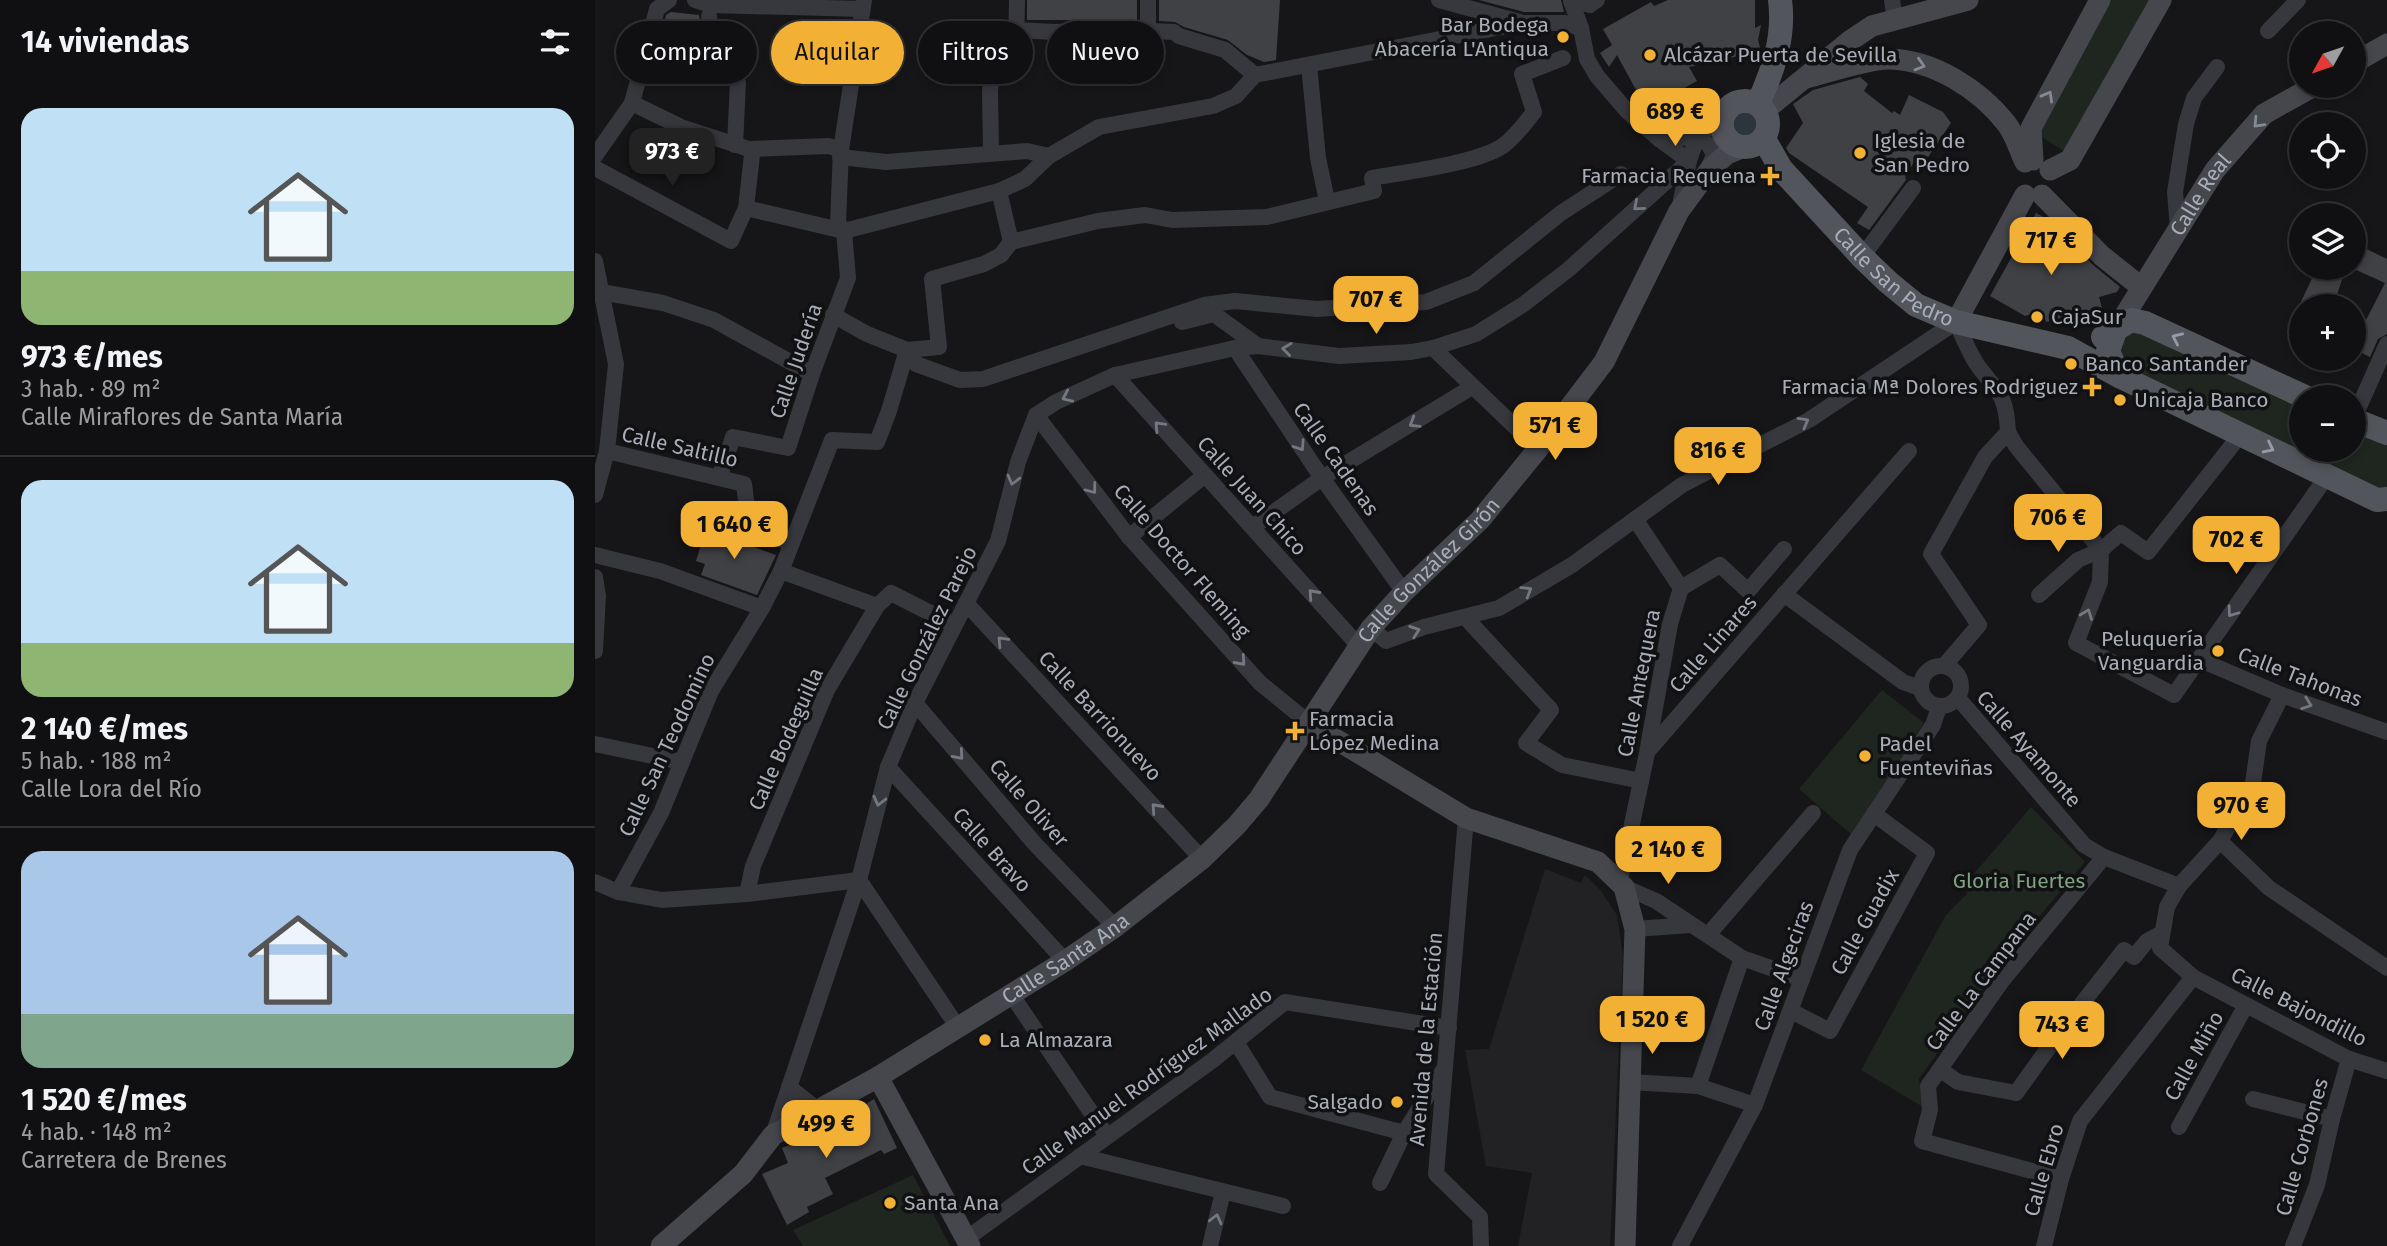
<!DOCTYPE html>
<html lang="es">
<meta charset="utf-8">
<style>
body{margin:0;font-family:"Fira Sans",sans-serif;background:#19191b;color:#f1f3f6;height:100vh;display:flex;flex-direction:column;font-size:26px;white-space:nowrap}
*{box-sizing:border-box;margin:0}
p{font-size:23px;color:#9c9d9f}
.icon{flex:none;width:38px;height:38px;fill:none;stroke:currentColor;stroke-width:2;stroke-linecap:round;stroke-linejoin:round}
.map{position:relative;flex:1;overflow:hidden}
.side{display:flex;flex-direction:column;background:#101012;width:595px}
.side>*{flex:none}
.top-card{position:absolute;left:21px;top:21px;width:665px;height:63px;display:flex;gap:14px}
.needle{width:46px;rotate:230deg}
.buttons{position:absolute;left:1694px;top:21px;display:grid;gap:14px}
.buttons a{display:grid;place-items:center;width:77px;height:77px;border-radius:50%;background:#101012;box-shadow:0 4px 10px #0003,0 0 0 2px #303032;font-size:35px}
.price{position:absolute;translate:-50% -60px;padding:0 16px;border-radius:14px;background:#f2b134;color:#111;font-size:23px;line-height:46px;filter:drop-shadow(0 2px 4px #0008)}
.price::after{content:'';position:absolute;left:50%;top:42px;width:21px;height:16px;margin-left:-10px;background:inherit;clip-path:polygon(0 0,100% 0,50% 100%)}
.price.selected{background:#222;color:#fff}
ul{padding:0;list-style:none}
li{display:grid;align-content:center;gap:14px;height:371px;padding:0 21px}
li+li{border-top:2px solid #303032}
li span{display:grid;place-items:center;height:217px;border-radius:21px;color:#555}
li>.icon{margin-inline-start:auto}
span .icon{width:126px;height:126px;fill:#fffc;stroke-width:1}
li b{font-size:30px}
h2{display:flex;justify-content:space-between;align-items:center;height:84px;padding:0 21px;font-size:30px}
.tag{padding:0 24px;border-radius:32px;background:#101012;box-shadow:0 4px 10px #0003,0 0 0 2px #303032;font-size:24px;line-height:63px}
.tag.selected{background:#f2b134;color:#111}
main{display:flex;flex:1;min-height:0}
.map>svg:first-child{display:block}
</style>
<main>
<section class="side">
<h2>14 viviendas<svg class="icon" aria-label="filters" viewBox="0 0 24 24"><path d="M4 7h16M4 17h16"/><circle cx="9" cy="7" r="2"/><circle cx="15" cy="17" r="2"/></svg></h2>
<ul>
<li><span style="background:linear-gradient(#bfe0f5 75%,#8fb573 0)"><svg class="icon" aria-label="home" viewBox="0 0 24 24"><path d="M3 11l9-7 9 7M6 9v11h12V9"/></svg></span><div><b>973 €/mes</b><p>3 hab. · 89 m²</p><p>Calle Miraflores de Santa María</p></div></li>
<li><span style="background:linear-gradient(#bfe0f5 75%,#8fb573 0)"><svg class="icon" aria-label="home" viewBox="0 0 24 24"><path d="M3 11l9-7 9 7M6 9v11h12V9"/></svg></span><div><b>2 140 €/mes</b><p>5 hab. · 188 m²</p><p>Calle Lora del Río</p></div></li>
<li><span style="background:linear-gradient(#a9c7e8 75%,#7fa58c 0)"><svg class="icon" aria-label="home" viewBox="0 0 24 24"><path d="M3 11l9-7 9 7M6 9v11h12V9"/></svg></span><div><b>1 520 €/mes</b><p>4 hab. · 148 m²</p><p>Carretera de Brenes</p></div></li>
</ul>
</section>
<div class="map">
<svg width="1792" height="1246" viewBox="0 0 1792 1246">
<rect width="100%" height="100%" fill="#161618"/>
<path fill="#222225" d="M950 869 986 883 990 875 1006 891 1022 915 1028 956 1015 1246H923L937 1173 891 1166 870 1050 894 1049Z"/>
<g fill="#1e261f">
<path d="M1509 0H1561L1472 153 1439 132Z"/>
<path d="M1547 327 1706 400V450H1759V423L1792 439V492L1528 372 1521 339Z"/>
<path d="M1287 690 1329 723 1257 835 1204 789Z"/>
<path d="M1436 807 1490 862 1406 962 1324 1079 1328 1107 1266 1070 1351 915 1371 895 1378 875Z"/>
<path d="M318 1175 355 1246H208L198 1230Z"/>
</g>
<circle fill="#2c353c" cx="1150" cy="124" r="11"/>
<g fill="#404145">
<rect x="432" y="0" width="110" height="20"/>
<path d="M564 0H685L681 60 669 62 652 55 633 40 589 27 580 22 564 21Z"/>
<path d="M884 0H966L969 12H929Z"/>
<path d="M1073 0H1160V28L1166 25 1163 40 1166 51 1094 67 1102 81 1084 91 1087 98 1073 106 1069 100 1052 110 1022 55 1014 67 1005 53 1017 45 1008 29 1056 2 1059 6Z"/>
<path d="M76 12 104 15 110 49 104 51 102 67 72 63 74 56 61 52 71 15Z"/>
<path d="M1265 77 1273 84 1269 91 1297 113 1299 111 1305 115 1314 95 1348 112 1356 123 1331 160 1322 157 1310 177 1311 180 1274 230 1262 223 1273 207 1194 153 1191 148 1208 123 1198 104 1218 90Z"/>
<path d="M1441 213 1454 220 1498 265 1525 287 1522 292 1504 297 1507 308 1496 311 1497 315 1462 324 1461 320 1451 322 1448 311 1430 316 1395 296Z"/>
<path d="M1759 243 1792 259V334L1783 339 1775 357 1759 349V314L1771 320 1790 283 1759 269Z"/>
<path d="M1722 268H1751L1738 306H1704Z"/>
<path d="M134 528 151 534 148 543 181 555 162 595 106 575 110 564 101 561 110 532 131 538Z"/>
<path d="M279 1099 302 1148 289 1154 286 1150 230 1178 238 1194 212 1207 214 1212 192 1225 167 1174 193 1163 187 1148 226 1132Z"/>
</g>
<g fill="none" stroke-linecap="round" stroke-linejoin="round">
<g stroke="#37383d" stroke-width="16">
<path d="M100 0 115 5 267 9"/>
<path d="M844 0 925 22"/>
<path d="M1002 0 995 5 976 1 986 28 992 59 1002 76 1032 111 1064 139 1104 137 1114 145 1119 155 1112 171"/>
<path d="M1297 0 1300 20"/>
<path d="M114 16C116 42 124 64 143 82L140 145"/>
<path d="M421 30 461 32 510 29 579 32 584 36 630 50 660 75"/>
<path d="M553 31V0"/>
<path d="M1673 31 1703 0"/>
<path d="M714 65 723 158 732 201"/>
<path d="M37 103 86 127 154 149 234 146 246 150"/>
<path d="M396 153 395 91 400 48 421 49 422 0"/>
<path d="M0 156 37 103 62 9 74 0"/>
<path d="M245 157 291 162 432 151 454 156"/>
<path d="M0 168 136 241 151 208 157 155 154 149"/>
<path d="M1085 205C1090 184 1093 143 1111 130 1116 126 1122 124 1127 122"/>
<path d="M151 208 249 231 404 191 430 179 454 156 504 127 618 106 641 96 660 75 927 23H970L986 28"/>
<path d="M1583 229 1580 192 1591 124 1599 98 1622 67"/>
<path d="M416 242 503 221 550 215 577 220 672 217 779 191 777 178C810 172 885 163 909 145 921 136 930 123 939 112L927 74 968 58"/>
<path d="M1267 257 1318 188"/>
<path d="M0 261 21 364 12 451 0 495"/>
<path d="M6 292 68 303 119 320 217 374"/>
<path d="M238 315 272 334 312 350 321 364 365 380 388 379 609 305 640 301 722 309 831 302 879 283 966 213 1026 174"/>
<path d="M587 322 619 314 663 346"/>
<path d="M640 348 727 478 809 592"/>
<path d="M838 348 943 449"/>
<path d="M520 375 763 645"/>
<path d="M1759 411 1763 409 1792 344"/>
<path d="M441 415 461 402 520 375 640 348 663 346 744 356 816 352 838 348 881 334 929 304 974 269 1094 161 1064 139"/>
<path d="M441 415 534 537 665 683 714 723"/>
<path d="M12 451 149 484 153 516 195 545"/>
<path d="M124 478 138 437 193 448 217 374 253 278 249 231 243 223 246 150 269 0"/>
<path d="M1040 519 1086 588"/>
<path d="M658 527 727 478 877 387"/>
<path d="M534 537 610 475"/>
<path d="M1506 550 1505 582 1481 643 1579 695 1732 476"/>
<path d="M0 555 65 571 167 608"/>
<path d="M186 571 282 606"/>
<path d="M0 577 3 596 0 651"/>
<path d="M1189 594 1308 682 1325 688"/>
<path d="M1444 595 1483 560 1506 550 1526 533 1553 552 1646 434"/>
<path d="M371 603 607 859"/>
<path d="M870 617 956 710 931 743 967 765 1046 781"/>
<path d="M776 628 791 641 829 627 904 608 977 565 1087 485 1214 420 1361 322C1367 335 1373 350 1381 363 1402 393 1411 391 1413 432"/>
<path d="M1603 659 1687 695 1792 732"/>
<circle cx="1346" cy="686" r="20"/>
<path d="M1349 666 1384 625 1336 554 1390 457 1413 432 1421 446 1506 550"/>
<path d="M1687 695 1664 741 1658 783 1625 841 1584 886 1572 907 1565 948 1598 977 1754 1059 1792 1071"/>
<path d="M1363 698 1489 845 1509 857 1584 886"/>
<path d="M320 703 440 844 520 927"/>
<path d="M0 744 87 762"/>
<path d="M1053 751 1314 451"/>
<path d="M293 767 470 961"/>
<path d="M871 818 841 1174 885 1217 886 1246"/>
<path d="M1625 841 1674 888 1792 968"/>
<path d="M264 880 362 1026"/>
<path d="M1025 881 1052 753 1075 624 1086 588 1125 565 1153 591 1189 549"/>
<path d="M0 882 23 892 67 900 152 894 264 880"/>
<path d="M1029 887 1061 901 1147 958 1207 979"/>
<path d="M23 892 66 813 116 691 167 608 186 571 237 440 282 442 294 411 312 350 344 347 337 279 389 264 406 255 416 242 404 191"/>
<path d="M152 894 158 866 232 690 282 606 296 593 359 625"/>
<path d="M1040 929 1096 925"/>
<path d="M1113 935 1218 813"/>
<path d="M416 994 512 1136"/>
<path d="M1196 1011 1235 1031 1332 853 1279 814"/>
<path d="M641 1042 675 1097 809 1133"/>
<path d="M1346 1070 1363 1082 1421 1093 1470 1025 1529 950 1539 957 1552 941 1567 933"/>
<path d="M1035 1082 1103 1086 1160 1105"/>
<path d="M1103 1086 1147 958"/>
<path d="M194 1087 223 1110"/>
<path d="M1658 1099 1737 1119"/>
<path d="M1584 1127 1651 1005"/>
<path d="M178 1135 264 880 293 767 320 703 403 541 423 462 441 415"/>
<path d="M485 1156 688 1206"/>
<path d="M1466 1179 1327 1141 1335 1110 1333 1086 1407 981 1509 857"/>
<path d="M785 1183 809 1133 849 1069"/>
<path d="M371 1239 618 1060 690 1002 854 1028"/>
<path d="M615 1246 628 1192"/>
<path d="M1085 1246 1160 1105 1255 850 1338 725 1344 707"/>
<path d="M1449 1246 1466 1179 1485 1121 1598 977"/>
<path d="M1698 1246 1722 1185 1737 1119 1754 1059"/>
</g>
<g stroke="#45474d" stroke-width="21">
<path d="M1759 63 1792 44"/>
<path d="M1211 78C1232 73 1275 58 1295 59 1339 60 1385 90 1411 123 1420 134 1424 150 1430 162"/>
<path d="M1169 111 1256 40 1277 26 1373 0"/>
<path d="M1438 160 1436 128 1505 0"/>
<path d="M1455 170 1475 160 1566 0"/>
<path d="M1447 195 1507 256 1546 287"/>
<path d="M1361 322 1430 195"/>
<path id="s1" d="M1520 331 1620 170 1669 114 1719 86"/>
<path d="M714 723 871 818 1003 862 1029 887 1040 929 1030 1246"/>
<path d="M283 1077 375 1246"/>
<path id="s2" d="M66 1246 148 1174 178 1135 283 1077 470 961 520 927 607 859 642 825 664 799 776 628 809 592 885 520 943 449 1009 362 1084 211 1116 168 1132 154 1146 148"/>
</g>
<g stroke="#53555c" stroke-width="24">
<circle cx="1150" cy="124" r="23"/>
<path d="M1163 104C1178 70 1190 38 1185 0"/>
<path id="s3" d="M1169 139 1186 169 1267 257 1293 282 1321 305 1361 322 1473 348 1524 376"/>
<path d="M1520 331 1513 351 1524 376 1782 500 1792 499"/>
<path d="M1508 337 1536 320 1550 323 1710 397"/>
<path d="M1759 420 1792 433"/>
</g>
</g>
<defs><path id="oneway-chevron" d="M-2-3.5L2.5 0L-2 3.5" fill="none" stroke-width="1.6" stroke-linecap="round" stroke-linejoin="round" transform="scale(1.75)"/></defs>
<g stroke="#858993">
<use href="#oneway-chevron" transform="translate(1325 65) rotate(17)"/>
<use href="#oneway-chevron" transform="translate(1453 96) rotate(-61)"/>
<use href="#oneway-chevron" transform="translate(1663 123) rotate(133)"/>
</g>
<g stroke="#757881">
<use href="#oneway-chevron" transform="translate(1043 206) rotate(139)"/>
<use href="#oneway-chevron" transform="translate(692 349) rotate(-173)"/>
<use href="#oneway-chevron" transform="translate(472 397) rotate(156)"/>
<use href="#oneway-chevron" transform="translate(1209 422) rotate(-29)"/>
<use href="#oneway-chevron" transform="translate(819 423) rotate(149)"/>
<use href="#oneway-chevron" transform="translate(564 426) rotate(-133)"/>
<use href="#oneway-chevron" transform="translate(705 446) rotate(56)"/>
<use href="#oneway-chevron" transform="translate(418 480) rotate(104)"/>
<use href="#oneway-chevron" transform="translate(497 489) rotate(53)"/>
<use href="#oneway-chevron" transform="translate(932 591) rotate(-31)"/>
<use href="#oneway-chevron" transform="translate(718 594) rotate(-132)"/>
<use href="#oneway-chevron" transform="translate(1637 612) rotate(126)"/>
<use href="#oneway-chevron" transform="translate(1492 614) rotate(-69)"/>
<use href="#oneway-chevron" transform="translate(820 631) rotate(-19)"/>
<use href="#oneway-chevron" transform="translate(407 641) rotate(-133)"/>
<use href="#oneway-chevron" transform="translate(646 661) rotate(48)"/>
<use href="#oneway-chevron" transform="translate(1712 704) rotate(20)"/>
<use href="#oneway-chevron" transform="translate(364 755) rotate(49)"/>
<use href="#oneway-chevron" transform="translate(284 801) rotate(104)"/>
<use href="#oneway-chevron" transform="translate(561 808) rotate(-132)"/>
<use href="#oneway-chevron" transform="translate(621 1219) rotate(-76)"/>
</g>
<g stroke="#979ba6">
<use href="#oneway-chevron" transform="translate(1582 338) rotate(-155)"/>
<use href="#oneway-chevron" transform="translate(1674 448) rotate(26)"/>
</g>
<g fill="#f2b134" stroke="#111113" stroke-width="2.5">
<circle cx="968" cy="37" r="7"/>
<circle cx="1055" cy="55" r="7"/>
<circle cx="1265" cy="153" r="7"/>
<path d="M1171.5 165.5h7v7h7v7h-7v7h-7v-7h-7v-7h7z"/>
<circle cx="1442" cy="317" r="7"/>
<circle cx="1476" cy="364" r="7"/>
<path d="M1493.5 376.5h7v7h7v7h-7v7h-7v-7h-7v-7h7z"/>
<circle cx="1525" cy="400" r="7"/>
<circle cx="1623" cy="651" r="7"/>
<path d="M696.5 720.5h7v7h7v7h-7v7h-7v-7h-7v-7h7z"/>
<circle cx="1270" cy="756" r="7"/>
<circle cx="390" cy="1040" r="7"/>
<circle cx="802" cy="1102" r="7"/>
<circle cx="295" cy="1203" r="7"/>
</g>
<g text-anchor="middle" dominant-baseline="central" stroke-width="7" stroke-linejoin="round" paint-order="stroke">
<g font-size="21" fill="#a8adb8" stroke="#111113" text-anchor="start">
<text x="954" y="25" text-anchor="end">Bar Bodega<tspan x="954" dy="24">Abacería L'Antiqua</tspan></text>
<text x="1069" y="55">Alcázar Puerta de Sevilla</text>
<text x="1279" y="141">Iglesia de<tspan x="1279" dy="24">San Pedro</tspan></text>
<text x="1161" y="176" text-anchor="end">Farmacia Requena</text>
<text x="1456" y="317">CajaSur</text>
<text x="1490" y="364">Banco Santander</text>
<text x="1483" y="387" text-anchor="end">Farmacia Mª Dolores Rodriguez</text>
<text x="1539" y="400">Unicaja Banco</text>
<text x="1609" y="639" text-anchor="end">Peluquería<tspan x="1609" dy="24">Vanguardia</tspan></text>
<text x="714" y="719">Farmacia<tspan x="714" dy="24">López Medina</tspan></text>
<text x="1284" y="744">Padel<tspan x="1284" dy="24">Fuenteviñas</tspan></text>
<text x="404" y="1040">La Almazara</text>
<text x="788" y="1102" text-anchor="end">Salgado</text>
<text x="309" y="1203">Santa Ana</text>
</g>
<g font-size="21" fill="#a8adb8" stroke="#111113">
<text stroke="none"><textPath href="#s1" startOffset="161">Calle Real</textPath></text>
<text stroke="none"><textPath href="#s3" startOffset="192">Calle San Pedro</textPath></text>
<text transform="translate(201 361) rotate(-71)">Calle Judería</text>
<text transform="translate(85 447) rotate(13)">Calle Saltillo</text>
<text transform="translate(741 459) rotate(55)">Calle Cadenas</text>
<text transform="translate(657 496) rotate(48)">Calle Juan Chico</text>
<text transform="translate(587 561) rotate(49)">Calle Doctor Fleming</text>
<text stroke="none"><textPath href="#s2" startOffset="1038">Calle González Girón</textPath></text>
<text transform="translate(332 638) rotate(-64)">Calle González Parejo</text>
<text transform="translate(1118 644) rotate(-49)">Calle Linares</text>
<text transform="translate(1705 677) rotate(21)">Calle Tahonas</text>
<text transform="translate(1044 683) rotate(-79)">Calle Antequera</text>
<text transform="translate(505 716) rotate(47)">Calle Barrionuevo</text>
<text transform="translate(191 739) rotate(-66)">Calle Bodeguilla</text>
<text transform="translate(72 745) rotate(-65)">Calle San Teodomino</text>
<text transform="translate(1434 749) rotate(49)">Calle Ayamonte</text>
<text transform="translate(434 803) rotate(49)">Calle Oliver</text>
<text transform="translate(397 850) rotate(48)">Calle Bravo</text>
<text transform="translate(1270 922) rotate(-61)">Calle Guadix</text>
<text stroke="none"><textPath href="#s2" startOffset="500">Calle Santa Ana</textPath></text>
<text transform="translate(1189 966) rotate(-70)">Calle Algeciras</text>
<text transform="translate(1386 981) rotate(-53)">Calle La Campana</text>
<text transform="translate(1704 1007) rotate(27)">Calle Bajondillo</text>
<text transform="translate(831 1039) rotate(-85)">Avenida de la Estación</text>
<text transform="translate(1599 1056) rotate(-61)">Calle Miño</text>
<text transform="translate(552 1081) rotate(-36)">Calle Manuel Rodríguez Mallado</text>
<text transform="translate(1707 1147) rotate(-74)">Calle Corbones</text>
<text transform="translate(1449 1170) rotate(-74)">Calle Ebro</text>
</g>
<g font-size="21" fill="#7fa381" stroke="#111113">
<text x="1424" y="881">Gloria Fuertes</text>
</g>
</g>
</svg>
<div class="buttons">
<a><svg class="needle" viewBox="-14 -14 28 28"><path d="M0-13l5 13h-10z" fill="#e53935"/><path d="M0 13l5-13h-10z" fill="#9c9d9f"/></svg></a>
<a><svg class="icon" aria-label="locate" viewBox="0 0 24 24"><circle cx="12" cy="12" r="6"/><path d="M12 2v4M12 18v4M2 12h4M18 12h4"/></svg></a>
<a><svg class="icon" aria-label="layers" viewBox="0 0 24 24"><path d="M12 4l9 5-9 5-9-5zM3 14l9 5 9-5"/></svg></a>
<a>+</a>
<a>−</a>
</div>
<b class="price" style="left:1080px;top:148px">689 €</b>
<b class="price selected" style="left:77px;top:188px">973 €</b>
<b class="price" style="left:1456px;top:277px">717 €</b>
<b class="price" style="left:781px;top:336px">707 €</b>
<b class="price" style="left:960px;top:462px">571 €</b>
<b class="price" style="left:1123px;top:487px">816 €</b>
<b class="price" style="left:1463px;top:554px">706 €</b>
<b class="price" style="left:139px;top:561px">1 640 €</b>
<b class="price" style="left:1641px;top:576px">702 €</b>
<b class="price" style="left:1646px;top:842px">970 €</b>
<b class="price" style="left:1073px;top:886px">2 140 €</b>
<b class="price" style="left:1057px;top:1056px">1 520 €</b>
<b class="price" style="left:1467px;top:1061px">743 €</b>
<b class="price" style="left:231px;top:1160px">499 €</b>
<div class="top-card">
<a class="tag">Comprar</a>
<a class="tag selected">Alquilar</a>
<a class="tag">Filtros</a>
<a class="tag">Nuevo</a>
</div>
</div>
</main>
